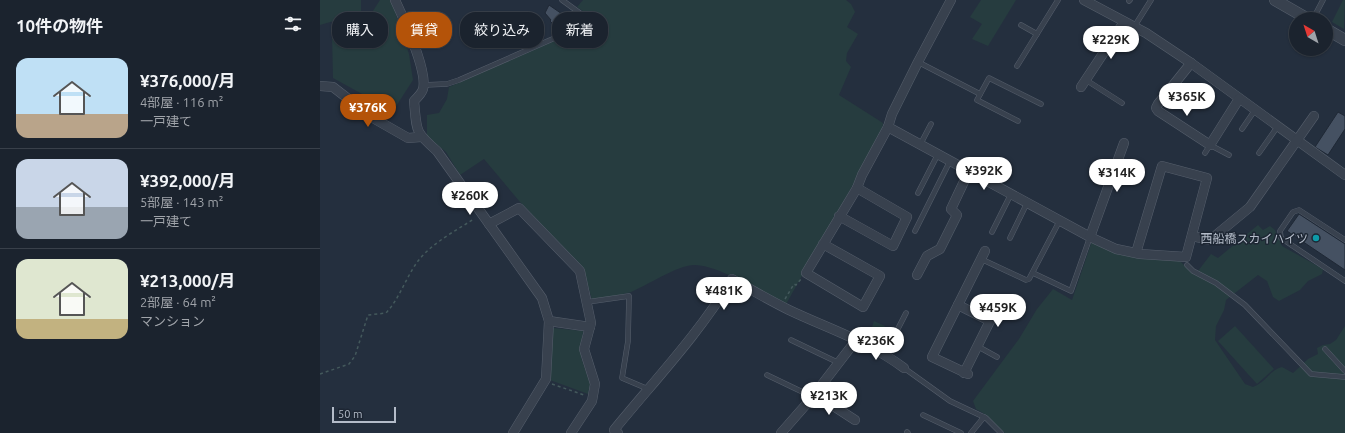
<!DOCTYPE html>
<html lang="ja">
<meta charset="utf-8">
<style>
body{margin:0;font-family:Ubuntu,"Noto Sans JP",sans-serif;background:#282f3a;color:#f1f3f6;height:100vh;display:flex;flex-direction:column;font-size:15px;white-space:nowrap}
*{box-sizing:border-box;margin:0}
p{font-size:13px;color:#a0a4aa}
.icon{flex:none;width:22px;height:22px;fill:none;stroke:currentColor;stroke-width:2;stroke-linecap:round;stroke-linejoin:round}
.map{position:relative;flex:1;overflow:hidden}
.sheet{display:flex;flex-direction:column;background:#1b232e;width:320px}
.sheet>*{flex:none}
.top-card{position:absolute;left:12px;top:12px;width:380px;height:36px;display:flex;gap:8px}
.needle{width:26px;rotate:321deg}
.tools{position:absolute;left:969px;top:12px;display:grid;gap:8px}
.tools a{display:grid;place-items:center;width:44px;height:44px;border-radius:50%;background:#1b232e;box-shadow:0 1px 3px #0004,0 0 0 1px #39404a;font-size:20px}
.scale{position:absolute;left:12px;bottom:10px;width:64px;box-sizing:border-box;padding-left:4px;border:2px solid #b4bcc9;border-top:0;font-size:11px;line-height:14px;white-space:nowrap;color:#b4bcc9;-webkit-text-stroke:3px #1d2633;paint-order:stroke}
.price{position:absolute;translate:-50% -34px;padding:0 9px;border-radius:14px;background:#fff;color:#222;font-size:13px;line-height:26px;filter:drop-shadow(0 1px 2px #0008)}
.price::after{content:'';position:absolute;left:50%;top:24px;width:12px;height:9px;margin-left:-6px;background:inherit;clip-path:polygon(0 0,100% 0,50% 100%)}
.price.current{background:#b45309;color:#fff}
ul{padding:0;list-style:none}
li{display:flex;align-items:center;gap:12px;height:100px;padding:0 16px}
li+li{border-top:1px solid #39404a}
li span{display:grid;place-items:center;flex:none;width:112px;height:80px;border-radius:12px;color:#555}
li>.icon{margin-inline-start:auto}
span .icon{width:48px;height:48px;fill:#fffc;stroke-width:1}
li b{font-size:17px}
h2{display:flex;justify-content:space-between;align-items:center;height:48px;padding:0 16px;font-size:17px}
.tag{padding:0 14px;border-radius:16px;background:#1b232e;box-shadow:0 1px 3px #0004,0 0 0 1px #39404a;font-size:14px;line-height:36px}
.tag.current{background:#b45309;color:#fff}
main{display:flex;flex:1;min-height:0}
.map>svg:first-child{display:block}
</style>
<main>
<section class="sheet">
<h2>10件の物件<svg class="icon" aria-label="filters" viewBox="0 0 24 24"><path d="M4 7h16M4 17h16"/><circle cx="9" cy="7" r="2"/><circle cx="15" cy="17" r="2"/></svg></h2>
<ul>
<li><span style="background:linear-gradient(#bfe0f5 70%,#b9a48a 0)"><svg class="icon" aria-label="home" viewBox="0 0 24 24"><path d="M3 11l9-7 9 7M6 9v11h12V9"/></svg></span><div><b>¥376,000/月</b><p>4部屋 · 116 m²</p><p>一戸建て</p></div></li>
<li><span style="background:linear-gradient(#c9d6e8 60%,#9aa5b1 0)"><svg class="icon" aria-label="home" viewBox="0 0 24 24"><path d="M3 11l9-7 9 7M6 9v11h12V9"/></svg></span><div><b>¥392,000/月</b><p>5部屋 · 143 m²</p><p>一戸建て</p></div></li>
<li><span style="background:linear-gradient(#dfe7d0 75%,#c2b280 0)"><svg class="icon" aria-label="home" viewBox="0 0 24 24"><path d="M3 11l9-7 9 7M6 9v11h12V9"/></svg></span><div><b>¥213,000/月</b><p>2部屋 · 64 m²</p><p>マンション</p></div></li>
</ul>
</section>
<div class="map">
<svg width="1025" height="433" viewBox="0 0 1025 433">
<rect width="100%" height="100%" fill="#242f3e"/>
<g fill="#263c3f">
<path d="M0 0H41V13L0 25Z"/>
<path d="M60 0H71L89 54 93 80 73 111 13 78 12 35 44 25Z"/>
<path d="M263 0H526L531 4 535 12 527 27 538 34 527 53 526 61 531 67 519 95 563 123 562 133 465 306C442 293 398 264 373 265 356 266 328 285 311 292 299 296 284 297 272 300L263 267 200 202 164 159 140 175 126 152 107 136V115L119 113 127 99 129 87 278 22 257 7Z"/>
<path d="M661 0H696L668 46 652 39 662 24 650 17Z"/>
<path d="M1023 0H1025L1024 29 1012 22Z"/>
<path d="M938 225 943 230 950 226 955 230 962 246 1003 269 1002 274 988 281 980 290 959 301 953 297 947 281 938 275 906 300 904 310 896 326 895 340 925 384 933 387C947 382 948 371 962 367L973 373 988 359 998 354 997 348 1003 345 1010 344 1016 340 1025 326V433H685L663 413 656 409 653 401 699 339 717 309 733 289 752 300 772 241 858 259 867 268 878 271 891 254 898 258Z"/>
<path d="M554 321 565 326 557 342 547 338 548 336 546 335 548 329 551 330Z"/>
<path d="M915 326 954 369 937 384 898 341Z"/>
<path d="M233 328 263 331 261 357 270 384 268 394 230 380Z"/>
</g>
<g fill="#455162" stroke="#1f2835">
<path d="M229 5 245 16 243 22H239L236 20 233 24 230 21 231 20 225 13Z"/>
<path d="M1018 112 1025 116V129L1008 155 995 147Z"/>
<path d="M979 214 1025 244V270L967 231Z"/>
</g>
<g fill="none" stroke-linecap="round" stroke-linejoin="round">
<g stroke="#565f6c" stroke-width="5.5">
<g id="service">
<path d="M809 1 810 0"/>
<path d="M993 19 1003 0"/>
<path d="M701 25 717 34"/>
<path d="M814 27 831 0"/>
<path d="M598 62 660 94"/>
<path d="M697 66 738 0"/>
<path d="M766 80 802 103"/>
<path d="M103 85 127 84 139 80 269 23 268 19 242 0"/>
<path d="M698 121 657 100 669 78 721 104"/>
<path d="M922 129 935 110"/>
<path d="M600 145 611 124"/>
<path d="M885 153 890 145 909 155"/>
<path d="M939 153 958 126"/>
<path d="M598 193 618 154"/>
<path d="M595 231 630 161"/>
<path d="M672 232 691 194"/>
<path d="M690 238 707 203"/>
<path d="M1025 240 979 210 973 212 960 231 961 238 1025 281"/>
<path d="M661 259 706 280 709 279 740 220"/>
<path d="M867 265 873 271 896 283 925 305 991 374 1025 377"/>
<path d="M713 273 751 291 770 237"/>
<path d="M267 302 309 296 308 341 302 378 328 389"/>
<path d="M471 340 519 363"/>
<path d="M657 346 677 357"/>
<path d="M1005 349 1025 371"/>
<path d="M565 354 586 313"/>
<path d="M584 368 630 401 666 418 681 433"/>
<path d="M447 375 493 397"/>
<path d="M603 415 641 433"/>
<path d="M587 432 588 433"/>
<path d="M651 433 664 417"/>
</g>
</g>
<g stroke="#565f6c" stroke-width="10">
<g id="minor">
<path d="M75 0C83 17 108 72 103 89 102 93 97 98 94 101 97 131 94 131 117 151L222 298 229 321 226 379 193 433"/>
<path d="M764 0 826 33 871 63 1025 175"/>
<path d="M871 63 838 104 836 108 838 111 890 145 919 99"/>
<path d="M0 86 13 87 53 118 88 138 101 137"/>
<path d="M761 87 804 22"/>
<path d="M568 127 770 237 796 249 820 254 866 257 887 178 842 166 816 253"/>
<path d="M519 216 573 246 587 217 537 188"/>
<path d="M169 224 199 208 260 271 271 323 264 349 275 384 272 401 251 433"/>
<path d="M872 236 890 240 930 207 994 116"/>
<path d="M770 237 804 143"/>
<path d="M503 244 560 276 543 307 486 273 537 188 542 175 568 127 572 114 598 62 631 0"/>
<path d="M597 275 607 256 620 249 637 215 631 209 649 171"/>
<path d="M638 305 670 321 644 373"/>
<path d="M229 321 270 327"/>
<path d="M648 374 612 357 665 251"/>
<path d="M495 394 535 420"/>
<path d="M298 433 294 430C334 381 379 334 412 279 430 289 449 300 469 310 509 329 548 341 584 368"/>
<path d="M461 433 490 400 537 339"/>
</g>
</g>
<g stroke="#565f6c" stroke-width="12">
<g id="tertiary">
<path d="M955 0 988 19"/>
<path d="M1006 29 1025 40"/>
</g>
</g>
<g stroke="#44595c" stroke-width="1.5" stroke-dasharray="3 3" stroke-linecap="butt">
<path d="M465 299 474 284 476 285 481 279"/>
<path d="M0 374 29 364 35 356 48 315 66 313C80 298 86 277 98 261 112 243 135 231 154 219"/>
<path d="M232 384 264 395"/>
</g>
<use href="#service" stroke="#38414e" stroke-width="4.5"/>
<use href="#minor" stroke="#38414e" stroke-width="9"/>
<use href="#tertiary" stroke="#38414e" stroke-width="11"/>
</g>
<circle fill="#0f9aa8" stroke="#1d2633" stroke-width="1.5" cx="996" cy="238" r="4"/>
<g text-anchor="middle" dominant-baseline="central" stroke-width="3" stroke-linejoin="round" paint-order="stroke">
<g font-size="12" fill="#b4bcc9" stroke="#1d2633" text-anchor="end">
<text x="988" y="238">西船橋スカイハイツ</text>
</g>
</g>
</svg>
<div class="tools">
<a><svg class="needle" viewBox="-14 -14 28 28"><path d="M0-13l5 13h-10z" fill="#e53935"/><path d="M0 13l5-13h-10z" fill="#a0a4aa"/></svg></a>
</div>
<div class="scale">50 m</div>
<b class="price" style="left:791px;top:60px">¥229K</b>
<b class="price" style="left:867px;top:117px">¥365K</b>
<b class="price current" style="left:48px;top:128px">¥376K</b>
<b class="price" style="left:664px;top:191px">¥392K</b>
<b class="price" style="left:797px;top:193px">¥314K</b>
<b class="price" style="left:150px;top:216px">¥260K</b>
<b class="price" style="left:404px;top:311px">¥481K</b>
<b class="price" style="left:678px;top:328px">¥459K</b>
<b class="price" style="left:556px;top:361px">¥236K</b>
<b class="price" style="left:509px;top:416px">¥213K</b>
<div class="top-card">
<a class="tag">購入</a>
<a class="tag current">賃貸</a>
<a class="tag">絞り込み</a>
<a class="tag">新着</a>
</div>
</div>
</main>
